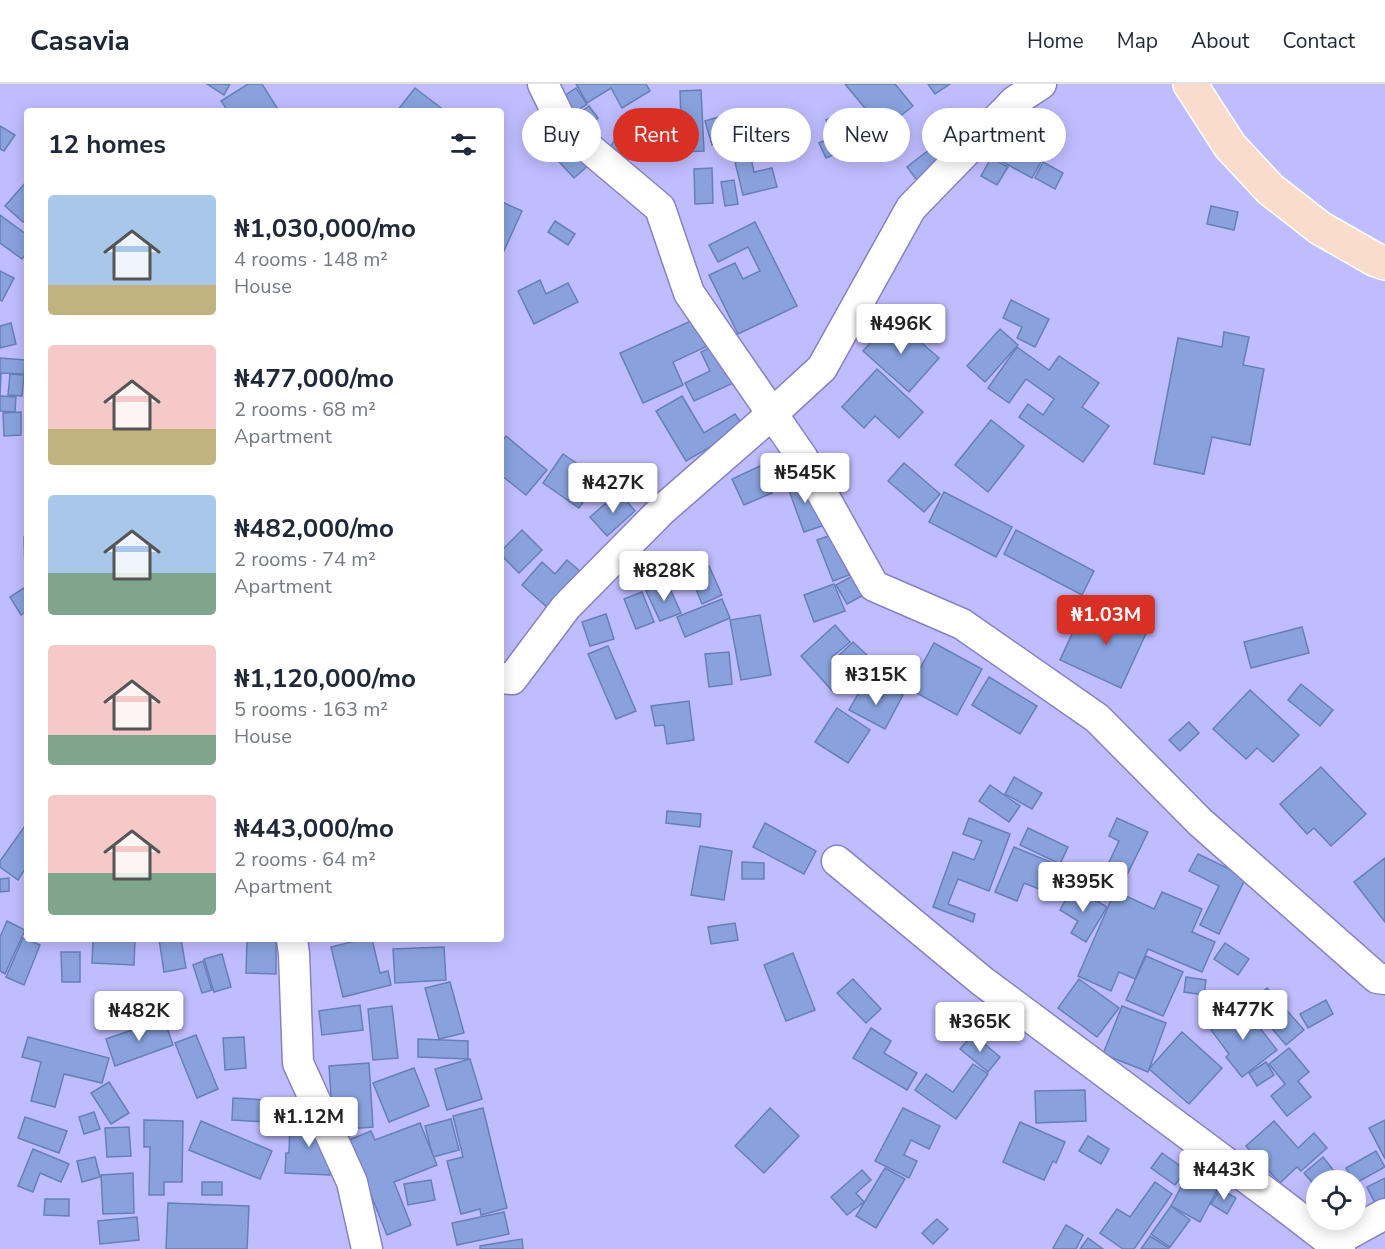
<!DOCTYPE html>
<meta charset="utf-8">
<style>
body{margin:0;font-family:"Nunito Sans",sans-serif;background:#f6f6f7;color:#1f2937;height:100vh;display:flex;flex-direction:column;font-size:22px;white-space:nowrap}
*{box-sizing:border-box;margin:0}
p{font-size:20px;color:#747a83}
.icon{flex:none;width:33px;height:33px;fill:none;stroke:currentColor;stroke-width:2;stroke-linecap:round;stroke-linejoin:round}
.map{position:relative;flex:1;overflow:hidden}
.details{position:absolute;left:24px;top:24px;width:480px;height:834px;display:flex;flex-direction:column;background:#fff;border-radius:6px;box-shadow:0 3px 15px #0003}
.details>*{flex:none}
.banner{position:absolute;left:522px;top:24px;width:570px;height:54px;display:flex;gap:12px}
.controls{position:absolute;left:1306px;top:1086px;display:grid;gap:12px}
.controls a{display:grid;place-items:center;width:60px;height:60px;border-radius:50%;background:#fff;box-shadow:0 3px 15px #0003;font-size:30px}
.price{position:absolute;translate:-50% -51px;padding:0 14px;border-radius:6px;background:#fff;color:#222;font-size:20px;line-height:39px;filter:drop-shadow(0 2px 3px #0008)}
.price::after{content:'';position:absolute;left:50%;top:36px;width:18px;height:14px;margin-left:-9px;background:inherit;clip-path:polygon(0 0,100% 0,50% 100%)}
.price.active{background:#d93025;color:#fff}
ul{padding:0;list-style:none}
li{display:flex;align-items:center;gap:18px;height:150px;padding:0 24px}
li span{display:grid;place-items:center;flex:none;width:168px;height:120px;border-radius:6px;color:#555}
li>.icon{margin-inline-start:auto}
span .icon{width:72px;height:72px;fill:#fffc;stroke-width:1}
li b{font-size:26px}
h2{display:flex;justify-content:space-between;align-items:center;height:72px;padding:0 24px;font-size:26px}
.tag{padding:0 21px;border-radius:27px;background:#fff;box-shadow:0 3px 15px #0003;font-size:21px;line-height:54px}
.tag.active{background:#d93025;color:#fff}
header{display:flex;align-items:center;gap:36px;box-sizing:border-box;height:84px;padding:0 30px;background:#fff;border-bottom:2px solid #e0e1e3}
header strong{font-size:28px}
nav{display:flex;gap:33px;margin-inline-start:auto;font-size:21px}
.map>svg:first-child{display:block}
</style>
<header>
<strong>Casavia</strong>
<nav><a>Home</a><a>Map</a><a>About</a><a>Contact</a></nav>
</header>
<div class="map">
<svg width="1385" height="1165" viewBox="0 0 1385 1165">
<rect width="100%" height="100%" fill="#c0bdff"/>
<g fill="#89a2de" stroke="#677fb8" stroke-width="1.5">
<path d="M207 0H230L224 11Z"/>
<path d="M248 0H262L279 27H228L221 17Z"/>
<path d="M576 0H646L650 7 622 24 611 4 587 19Z"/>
<path d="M845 0H895L913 22 883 46Z"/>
<path d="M928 0H950L935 10Z"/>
<path d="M415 4 445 27H397Z"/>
<path d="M576 4 587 20 568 33 557 17Z"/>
<path d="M701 6 704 67 682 68 680 7Z"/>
<path d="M589 22 598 34 583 45 574 33Z"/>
<path d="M845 28 858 60 826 74 819 59 833 53 826 36Z"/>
<path d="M722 32 729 56 712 61 705 37Z"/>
<path d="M626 37 645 49 626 78 608 67Z"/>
<path d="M0 42 15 51 4 67 0 65Z"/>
<path d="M1017 47 1048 65 1032 94 1001 77Z"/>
<path d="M565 52 591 79 574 94 549 67Z"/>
<path d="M934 62 952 86 925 107 907 83Z"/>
<path d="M751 74 754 88 772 84 777 103 743 111 735 78Z"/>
<path d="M991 74 1008 83 997 101 981 92Z"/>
<path d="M1043 78 1063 89 1055 105 1035 94Z"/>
<path d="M712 84 713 119 695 120 694 85Z"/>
<path d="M734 96 738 120 725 122 721 98Z"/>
<path d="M27 97V134L23 138 5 122Z"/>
<path d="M502 118 522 127 503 169 501 168Z"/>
<path d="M1211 122 1238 128 1234 146 1207 140Z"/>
<path d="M0 131 27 151V168L22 175 0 159Z"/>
<path d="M555 137 575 150 568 161 548 148Z"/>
<path d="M755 138 797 222 738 250 709 191 735 179 743 195 760 187 748 163 718 178 709 161Z"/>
<path d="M0 187 14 194 2 217 0 216Z"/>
<path d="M540 196 546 210 568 199 578 218 534 240 518 207Z"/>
<path d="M1011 216 1049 235 1035 263 1017 254 1022 243 1003 234Z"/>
<path d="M702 232 714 259 673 278 683 301 643 319 620 269Z"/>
<path d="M893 234 939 274 909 308 863 267Z"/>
<path d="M11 239 16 260 0 264V242Z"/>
<path d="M1000 245 1018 261 985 298 967 282Z"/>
<path d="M1224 248 1249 253 1243 281 1264 285 1250 361 1212 353 1204 390 1154 380 1178 254 1222 263Z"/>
<path d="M723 257 742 295 694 317 685 299 710 287 701 268Z"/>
<path d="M1017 263 1049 286 1059 272 1099 299 1082 323 1109 342 1083 378 1019 333 1028 320 1043 331 1054 315 1026 295 1009 319 988 304Z"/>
<path d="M0 274 25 276 24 290 1 289 0 312Z"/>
<path d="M877 285 923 328 899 354 875 332 864 344 842 323Z"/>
<path d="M10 290 24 291 22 312 8 311Z"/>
<path d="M0 312 16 313 15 328 0 327Z"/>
<path d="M682 312 704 349 735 330 744 343 686 377 656 327Z"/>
<path d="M21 328V351L4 352 3 329Z"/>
<path d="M991 336 1024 362 988 408 955 381Z"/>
<path d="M506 352 547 386 526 411 501 391V359Z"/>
<path d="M563 370 600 395 579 424 543 399Z"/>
<path d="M904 379 940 410 924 428 888 397Z"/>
<path d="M760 382 772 409 744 421 732 395Z"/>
<path d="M807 391 825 441 804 448 786 398Z"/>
<path d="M619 408 635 427 607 452 590 433Z"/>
<path d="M944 408 1012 443 996 473 929 438Z"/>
<path d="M522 446 542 466 519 489 501 471V467Z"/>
<path d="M1016 446 1094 487 1082 511 1004 470Z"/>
<path d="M834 450 849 491 833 497 817 456Z"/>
<path d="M24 453H27V487H25Z"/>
<path d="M567 476 581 488 548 524 522 501 542 478 555 490Z"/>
<path d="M709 482 722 511 702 520 690 490Z"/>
<path d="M863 486 873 506 847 520 836 501Z"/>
<path d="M667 498 681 529 660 537 646 507Z"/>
<path d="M834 500 845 527 814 538 804 511Z"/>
<path d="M27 502V527L21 531 10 513Z"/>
<path d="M642 508 654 538 636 545 624 515Z"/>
<path d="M722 515 730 534 685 553 677 533Z"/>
<path d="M1084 524 1131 545 1140 526 1154 532 1121 604 1060 576Z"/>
<path d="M606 530 614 555 590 562 582 538Z"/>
<path d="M760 531 771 591 741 596 730 536Z"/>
<path d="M835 541 850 558 832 573 851 594 834 609 801 572Z"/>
<path d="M1302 543 1309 569 1251 584 1244 558Z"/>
<path d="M853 558 869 573 851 590 835 575Z"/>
<path d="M934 559 982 585 957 631 909 605Z"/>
<path d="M608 562 636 627 616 635 588 570Z"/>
<path d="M729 568 732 600 709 603 705 570Z"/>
<path d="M877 577 912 591 905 607 871 593Z"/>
<path d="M989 593 1037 622 1020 650 972 621Z"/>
<path d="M1301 600 1333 626 1320 642 1288 616Z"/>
<path d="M862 603 882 614 888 603 903 611 885 645 849 626Z"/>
<path d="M1250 606 1299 651 1273 678 1257 664 1246 675 1213 645Z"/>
<path d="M689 617 694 656 667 660 664 641 655 642 651 622Z"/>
<path d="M837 624 870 646 848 679 815 658Z"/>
<path d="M1189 638 1199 649 1180 667 1169 656Z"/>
<path d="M1321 683 1366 730 1331 762 1314 744 1307 750 1280 720Z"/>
<path d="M1014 693 1042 709 1032 725 1005 710Z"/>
<path d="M990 701 1020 722 1009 738 979 717Z"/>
<path d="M667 727 701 730 700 743 666 739Z"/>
<path d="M969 734 1010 750 989 807 958 795 948 820 975 830 973 838 933 823 953 768 974 776 982 757 963 750Z"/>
<path d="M1117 734 1148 748 1119 807 1085 791 1088 786 1102 793 1119 757 1109 752Z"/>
<path d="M27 739V782L18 796 0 783V777Z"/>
<path d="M765 739 816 767 804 790 753 763Z"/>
<path d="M1028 744 1068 763 1060 780 1020 761Z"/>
<path d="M700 762 732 767 724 816 691 811Z"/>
<path d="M1014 763 1060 782 1049 809 1024 799 1017 817 995 808Z"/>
<path d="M1198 770 1246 793 1219 850 1200 841 1219 802 1189 787Z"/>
<path d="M1385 774V838L1354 798Z"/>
<path d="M742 778 764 779V795H742Z"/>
<path d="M9 794V807L0 808V795Z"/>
<path d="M1073 803 1107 823 1086 858 1071 849 1078 837 1060 826Z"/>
<path d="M1115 807 1154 825 1162 808 1202 825 1192 848 1215 858 1202 888 1148 865 1135 895 1119 888 1111 907 1078 892Z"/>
<path d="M7 837 25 846 5 890 0 887V853Z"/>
<path d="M735 839 738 856 711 860 708 843Z"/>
<path d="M23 854 40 861 24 901 6 893Z"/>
<path d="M93 855H135L134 881 92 879Z"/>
<path d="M159 855H181L186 884 164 888Z"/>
<path d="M363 855H372L380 889 388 887 391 901 343 913 331 863Z"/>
<path d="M247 856H276V890L246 889Z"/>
<path d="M1225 859 1249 875 1238 891 1214 875Z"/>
<path d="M444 863 446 896 395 899 393 865Z"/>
<path d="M61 868H80V898H62Z"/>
<path d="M793 869 815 926 786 937 764 881Z"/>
<path d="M222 870 231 903 214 908 204 875Z"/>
<path d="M1146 872 1183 888 1163 932 1126 916Z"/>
<path d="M203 877 212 906 202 909 193 881Z"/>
<path d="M1186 893 1206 896 1204 911 1184 908Z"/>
<path d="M853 895 881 925 866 939 837 909Z"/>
<path d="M1079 895 1119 924 1097 953 1058 924Z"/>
<path d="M450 898 464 949 439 955 425 904Z"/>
<path d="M1267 904 1304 946 1286 961 1250 919Z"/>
<path d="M1326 916 1333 930 1308 944 1300 930Z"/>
<path d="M360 921 363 946 322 951 319 927Z"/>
<path d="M1242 921 1277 966 1242 993 1226 973 1229 970 1211 946Z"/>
<path d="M392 922 398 974 373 976 368 925Z"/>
<path d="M1122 922 1166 939 1148 988 1103 970Z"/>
<path d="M164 935 173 961 115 982 106 955Z"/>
<path d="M871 944 891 957 884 969 917 989 907 1006 853 974Z"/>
<path d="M1182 948 1222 984 1189 1020 1149 985Z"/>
<path d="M973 950 1000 973 988 988 960 965Z"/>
<path d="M196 951 218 1005 197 1014 175 959Z"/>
<path d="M28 953 109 974 102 999 64 990 55 1023 31 1017 41 978 22 973Z"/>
<path d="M244 953 246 984 225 986 223 954Z"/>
<path d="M418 955 468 957V975L418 973Z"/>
<path d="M1289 964 1309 988 1298 997 1311 1013 1287 1032 1271 1012 1285 1000 1269 980Z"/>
<path d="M470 975 482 1015 447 1026 435 985Z"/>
<path d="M1266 978 1274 991 1257 1002 1249 989Z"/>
<path d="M369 979 373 1043 333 1046 329 982Z"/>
<path d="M973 980 988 990 956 1035 915 1006 926 990 953 1008Z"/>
<path d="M414 984 429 1022 389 1038 373 999Z"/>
<path d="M109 998 129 1029 111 1040 91 1009Z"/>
<path d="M1085 1006 1086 1037 1036 1039 1035 1007Z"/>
<path d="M233 1014 284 1017 283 1039 232 1036Z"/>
<path d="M483 1024 507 1124 481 1131 480 1125 461 1130 447 1077 463 1073 453 1032Z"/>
<path d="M770 1024 799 1052 764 1089 735 1062Z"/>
<path d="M903 1024 940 1042 929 1065 911 1056 904 1071 917 1077 909 1094 875 1077Z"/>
<path d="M94 1028 100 1045 84 1050 79 1033Z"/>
<path d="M25 1033 67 1047 59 1069 18 1054Z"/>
<path d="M451 1035 459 1066 433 1073 425 1042Z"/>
<path d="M144 1036 183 1037 182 1098H164V1111H149L150 1063H144Z"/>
<path d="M1385 1036V1075L1369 1044Z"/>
<path d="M201 1037 272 1067 260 1095 189 1066Z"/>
<path d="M290 1037 331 1038 330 1091 285 1089 286 1069H289Z"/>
<path d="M1274 1037 1298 1064 1314 1049 1327 1064 1301 1087 1297 1083 1280 1099 1246 1062Z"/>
<path d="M1020 1038 1065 1058 1056 1079 1053 1077 1044 1096 1003 1078Z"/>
<path d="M420 1039 437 1081 394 1098 411 1141 387 1151 349 1056 371 1047 375 1056Z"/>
<path d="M129 1043 131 1072 107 1073 105 1044Z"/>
<path d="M1088 1052 1109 1065 1101 1080 1079 1067Z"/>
<path d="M33 1065 69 1080 61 1098 40 1089 33 1108 18 1102Z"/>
<path d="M1376 1067 1385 1083 1356 1099V1096H1353L1346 1084Z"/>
<path d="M1162 1069 1186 1086 1175 1101 1151 1084Z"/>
<path d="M95 1073 100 1093 82 1098 77 1077Z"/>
<path d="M1323 1073 1341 1096H1317V1104L1304 1089Z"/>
<path d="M1193 1080 1223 1095 1200 1138 1171 1122Z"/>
<path d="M885 1084 905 1095 876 1144 856 1132Z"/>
<path d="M862 1086 871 1096 856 1109 864 1118 847 1131 831 1113Z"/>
<path d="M133 1089 134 1129 103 1130 101 1091Z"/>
<path d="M1385 1094V1114L1375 1119 1367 1103Z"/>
<path d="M431 1096 435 1116 408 1121 404 1100Z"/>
<rect x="202" y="1098" width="20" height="13"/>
<path d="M1155 1098 1172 1110 1134 1165H1123L1100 1149 1117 1125 1130 1133Z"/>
<path d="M1220 1105 1236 1114 1227 1130 1211 1120Z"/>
<path d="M45 1115H69V1132L44 1131Z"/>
<path d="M168 1119 249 1122 247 1165H166Z"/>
<path d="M1171 1122 1190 1136 1170 1163 1151 1150Z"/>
<path d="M504 1128 509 1150 457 1161 452 1139Z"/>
<path d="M137 1133 139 1156 100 1160 98 1137Z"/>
<path d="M937 1135 948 1145 933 1160 922 1149Z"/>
<path d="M1066 1141 1083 1151 1076 1165H1054L1053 1164Z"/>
<path d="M1150 1152 1169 1164 1168 1165H1141Z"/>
<path d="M1088 1154 1103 1165H1080Z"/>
<path d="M522 1155 523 1165H480V1162Z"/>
</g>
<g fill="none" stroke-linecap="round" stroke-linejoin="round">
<g stroke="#8682c0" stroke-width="33">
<g id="minor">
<path d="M543 0 564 43 660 124 689 209 802 373 874 502 962 540 1097 634 1200 738 1377 894 1385 895"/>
<path d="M501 594 512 595 566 523 662 426 772 330 822 284 911 124 1015 17 1041 0"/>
<path d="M837 777 982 897 1279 1118 1340 1165"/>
<path d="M292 855 294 870 298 979 352 1098 367 1165"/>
<path d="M1332 1159 1385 1130"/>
</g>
</g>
<g stroke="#fff" stroke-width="36">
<path id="major" d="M1190 0 1230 62 1270 105 1320 144 1376 176 1385 179"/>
</g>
<use href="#minor" stroke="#fff" stroke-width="30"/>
<use href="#major" stroke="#fadccd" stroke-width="33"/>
</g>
</svg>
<div class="controls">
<a><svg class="icon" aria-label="locate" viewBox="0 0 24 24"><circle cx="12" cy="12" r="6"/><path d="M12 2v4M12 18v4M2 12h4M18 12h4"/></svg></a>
</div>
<b class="price" style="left:901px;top:271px">₦496K</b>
<b class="price" style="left:805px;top:420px">₦545K</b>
<b class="price" style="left:613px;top:430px">₦427K</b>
<b class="price" style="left:664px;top:518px">₦828K</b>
<b class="price active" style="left:1106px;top:562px">₦1.03M</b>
<b class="price" style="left:876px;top:622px">₦315K</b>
<b class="price" style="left:1083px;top:829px">₦395K</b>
<b class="price" style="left:1243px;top:957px">₦477K</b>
<b class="price" style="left:139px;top:958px">₦482K</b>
<b class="price" style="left:980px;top:969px">₦365K</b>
<b class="price" style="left:309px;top:1064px">₦1.12M</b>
<b class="price" style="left:1224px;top:1117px">₦443K</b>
<div class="banner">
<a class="tag">Buy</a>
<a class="tag active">Rent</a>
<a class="tag">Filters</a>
<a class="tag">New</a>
<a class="tag">Apartment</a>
</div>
<section class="details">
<h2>12 homes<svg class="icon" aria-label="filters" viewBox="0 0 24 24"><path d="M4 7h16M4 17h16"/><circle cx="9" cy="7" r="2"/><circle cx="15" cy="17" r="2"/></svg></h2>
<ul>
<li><span style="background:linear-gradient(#a9c7e8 75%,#c2b280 0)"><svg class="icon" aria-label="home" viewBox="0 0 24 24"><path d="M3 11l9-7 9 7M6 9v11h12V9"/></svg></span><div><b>₦1,030,000/mo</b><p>4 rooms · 148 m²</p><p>House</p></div></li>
<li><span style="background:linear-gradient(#f6c9c9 70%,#c2b280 0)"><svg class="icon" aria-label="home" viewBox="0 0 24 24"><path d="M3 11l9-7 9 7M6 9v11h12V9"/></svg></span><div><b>₦477,000/mo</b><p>2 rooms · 68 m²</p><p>Apartment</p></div></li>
<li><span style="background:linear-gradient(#a9c7e8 65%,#7fa58c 0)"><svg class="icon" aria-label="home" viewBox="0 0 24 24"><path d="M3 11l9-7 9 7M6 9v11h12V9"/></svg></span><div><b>₦482,000/mo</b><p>2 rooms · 74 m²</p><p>Apartment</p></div></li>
<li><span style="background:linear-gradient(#f6c9c9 75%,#7fa58c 0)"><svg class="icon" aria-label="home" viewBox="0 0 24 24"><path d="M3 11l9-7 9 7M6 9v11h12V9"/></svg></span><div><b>₦1,120,000/mo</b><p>5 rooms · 163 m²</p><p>House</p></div></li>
<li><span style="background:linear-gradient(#f6c9c9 65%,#7fa58c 0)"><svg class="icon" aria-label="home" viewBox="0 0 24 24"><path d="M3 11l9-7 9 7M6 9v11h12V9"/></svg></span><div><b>₦443,000/mo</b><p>2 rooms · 64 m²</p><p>Apartment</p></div></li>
</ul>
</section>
</div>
